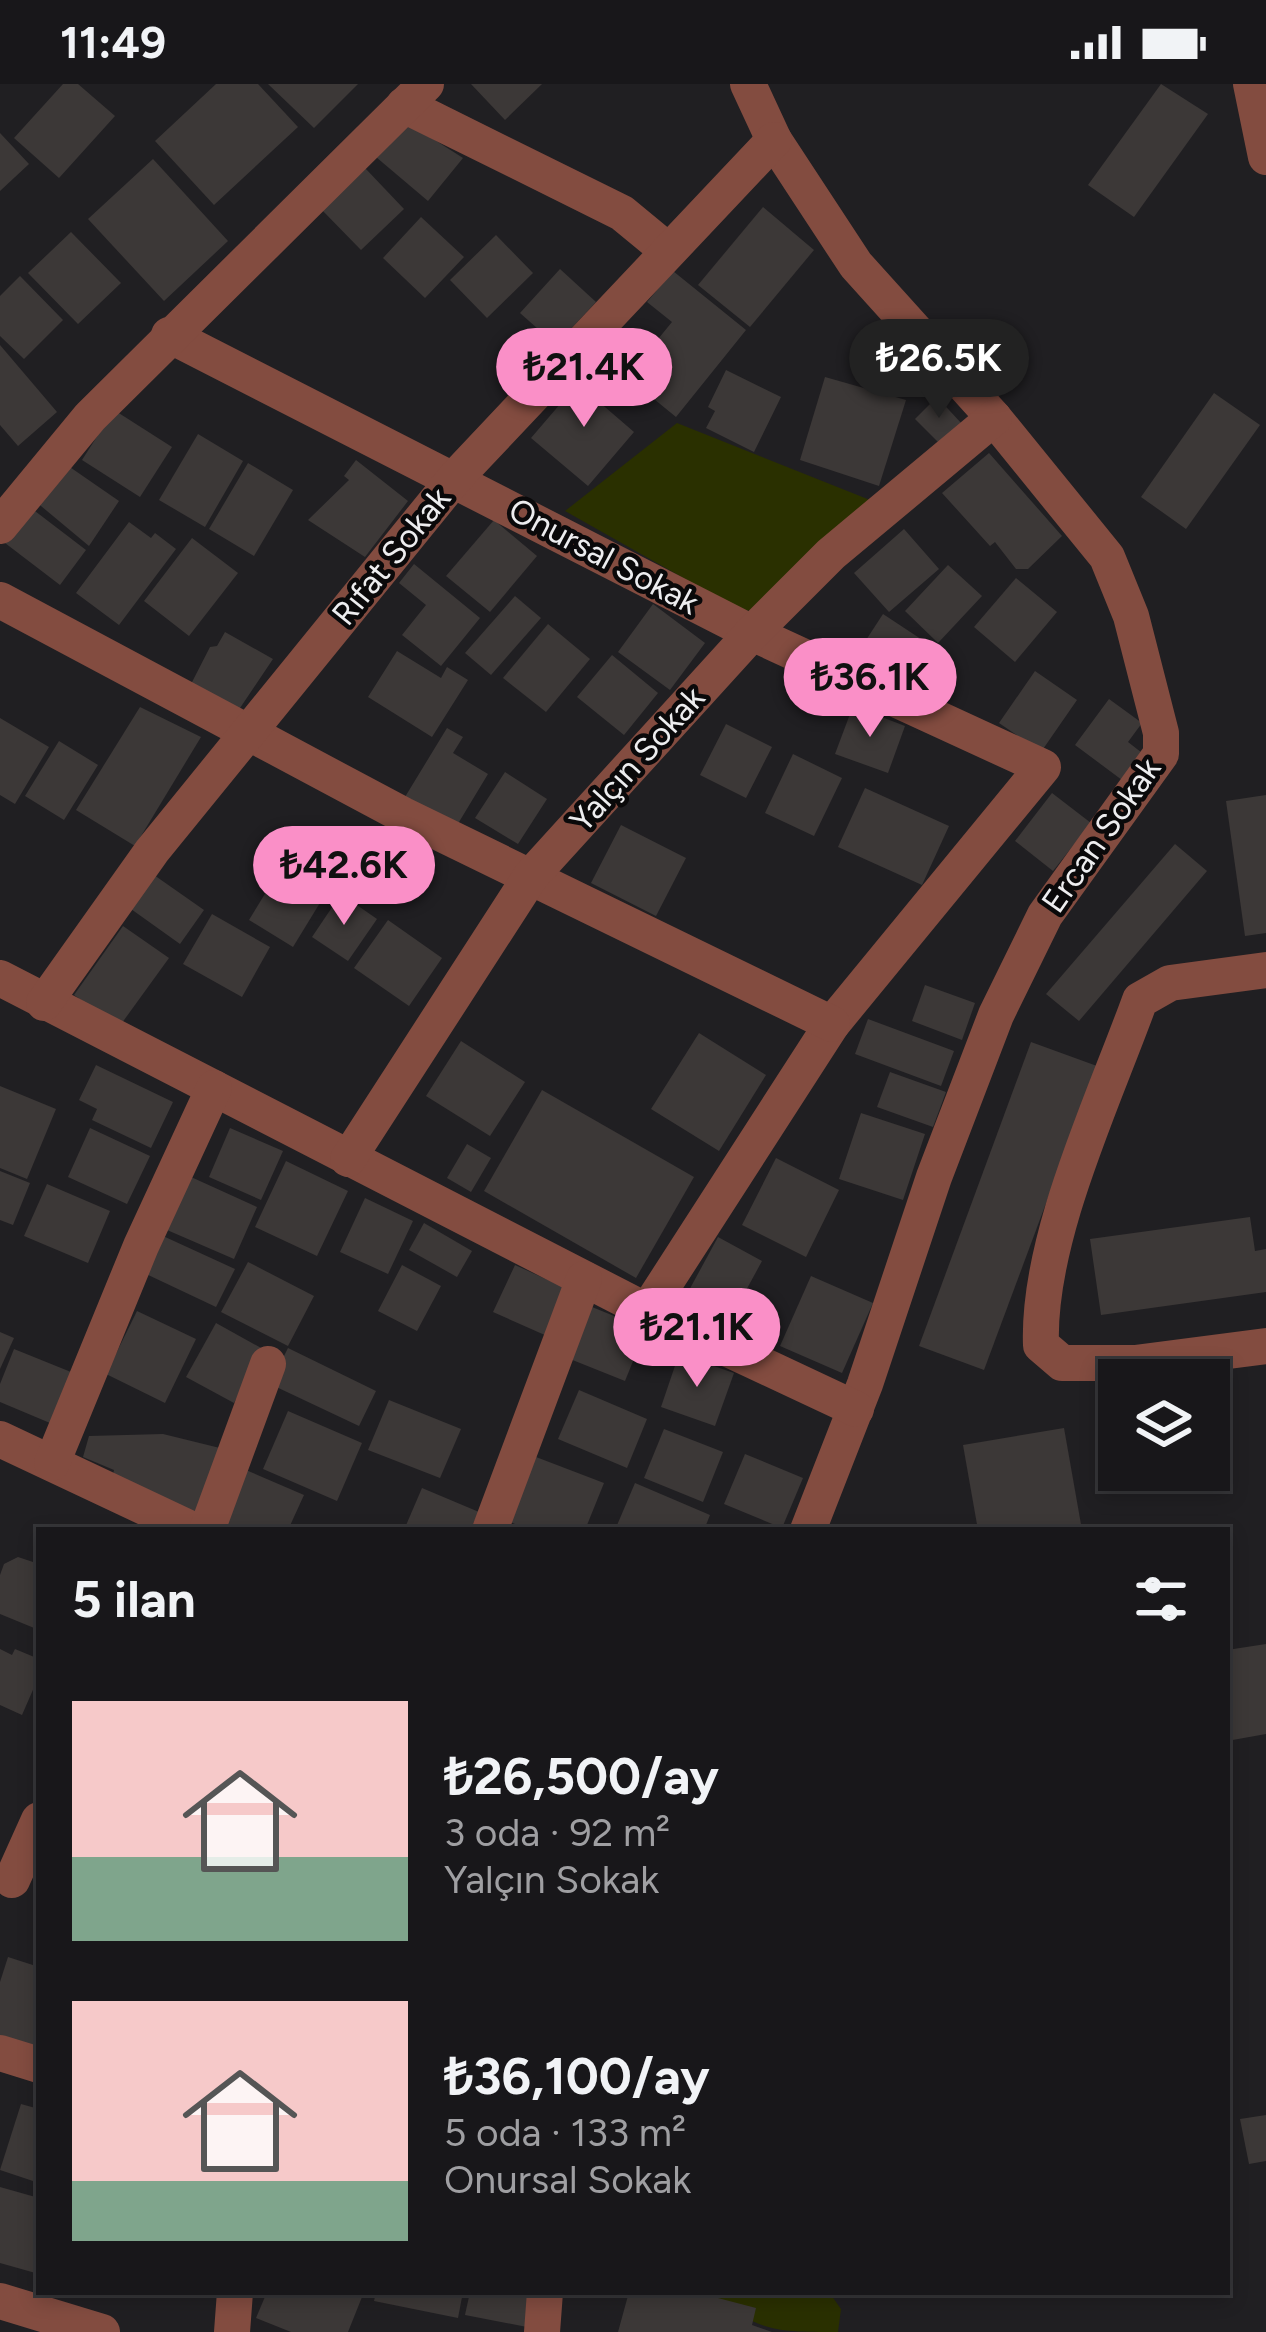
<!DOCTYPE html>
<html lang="tr">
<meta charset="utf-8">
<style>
body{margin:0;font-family:Figtree,sans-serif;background:#212023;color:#f1f3f6;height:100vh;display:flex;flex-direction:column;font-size:45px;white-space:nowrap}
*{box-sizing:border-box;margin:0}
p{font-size:39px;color:#9f9fa2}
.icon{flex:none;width:66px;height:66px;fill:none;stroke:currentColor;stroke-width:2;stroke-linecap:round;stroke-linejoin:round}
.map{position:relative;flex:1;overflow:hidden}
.drawer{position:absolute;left:36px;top:1443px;width:1194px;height:768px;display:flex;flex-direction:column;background:#18171a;border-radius:0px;box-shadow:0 6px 18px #0003,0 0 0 3px #363639}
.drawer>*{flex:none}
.fabs{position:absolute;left:1098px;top:1275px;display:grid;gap:24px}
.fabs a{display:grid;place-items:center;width:132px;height:132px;border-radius:0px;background:#18171a;box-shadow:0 6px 18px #0003,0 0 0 3px #363639;font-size:60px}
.price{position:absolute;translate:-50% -102px;padding:0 27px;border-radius:42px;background:#fa8fc7;color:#111;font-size:39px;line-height:78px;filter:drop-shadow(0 3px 6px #0008)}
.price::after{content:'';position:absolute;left:50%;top:72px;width:36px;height:27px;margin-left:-18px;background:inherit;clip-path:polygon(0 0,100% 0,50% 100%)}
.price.selected{background:#222;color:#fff}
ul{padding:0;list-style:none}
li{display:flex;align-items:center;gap:36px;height:300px;padding:0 36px}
li span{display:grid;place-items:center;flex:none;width:336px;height:240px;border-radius:0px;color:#555}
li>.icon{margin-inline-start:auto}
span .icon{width:144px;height:144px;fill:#fffc;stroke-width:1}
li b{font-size:51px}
h2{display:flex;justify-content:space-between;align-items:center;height:144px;padding:0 36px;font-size:51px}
.status{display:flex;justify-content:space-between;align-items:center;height:84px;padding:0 60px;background:#18171a;direction:ltr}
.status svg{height:33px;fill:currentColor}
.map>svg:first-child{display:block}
</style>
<div class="status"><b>11:49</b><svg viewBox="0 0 49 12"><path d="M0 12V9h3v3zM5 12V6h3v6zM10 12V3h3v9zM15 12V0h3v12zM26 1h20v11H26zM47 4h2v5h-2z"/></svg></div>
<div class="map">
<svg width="1266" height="2248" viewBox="0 0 1266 2248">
<rect width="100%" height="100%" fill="#201f22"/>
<g fill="#2a3000">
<path d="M677 339 870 416 759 527 740 526 565 427Z"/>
<path d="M711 2208H829L841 2225 838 2248C772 2248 765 2248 710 2212Z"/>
</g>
<g fill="#3c3837">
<path d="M63 0H78L115 32 59 94 14 54Z"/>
<path d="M216 0H258L298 43 214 121 155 57Z"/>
<path d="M268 0H358L314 44Z"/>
<path d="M471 0H542L505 36Z"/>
<path d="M1161 0 1208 30 1134 133 1088 101Z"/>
<path d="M405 37 463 74 428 117 376 73Z"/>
<path d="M0 49 29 80 0 107Z"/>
<path d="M153 75 228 157 164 217 88 135Z"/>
<path d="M365 84 404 125 361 166 321 125Z"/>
<path d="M763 123 814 166 750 243 698 201Z"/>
<path d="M421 133 464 173 425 214 383 174Z"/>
<path d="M71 148 121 199 78 240 28 189Z"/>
<path d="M496 151 533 189 487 234 450 196Z"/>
<path d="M560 185 596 218 556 261 520 229Z"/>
<path d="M673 187 746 246 676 333 627 293 672 238 647 218Z"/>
<path d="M20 192 63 236 24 275 0 252V212Z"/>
<path d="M0 261 57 328 18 362 0 341Z"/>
<path d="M591 284 612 302 598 317 634 348 588 402 531 354Z"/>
<path d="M726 286 781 313 754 368 706 344 715 327 708 323Z"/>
<path d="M825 293 906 316 879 402 800 376Z"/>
<path d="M1214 309 1260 341 1186 445 1141 413Z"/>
<path d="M937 313 962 340 941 361 915 335Z"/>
<path d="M114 326 172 363 140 413 82 376Z"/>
<path d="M198 350 243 377 205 443 159 416Z"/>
<path d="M989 369 1062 452 1028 485H1016L995 458 990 462 942 409Z"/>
<path d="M356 376 408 417 365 473 308 436 349 396 344 392Z"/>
<path d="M64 379 119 417 89 462 35 417Z"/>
<path d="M248 379 293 406 254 472 209 445Z"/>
<path d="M31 424 86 466 60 501 5 459Z"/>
<path d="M494 436 537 472 490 528 446 492Z"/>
<path d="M129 438 151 454 155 449 176 465 119 541 76 509Z"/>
<path d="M904 445 939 485 889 528 854 489Z"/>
<path d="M192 454 238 489 189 552 144 517Z"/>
<path d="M414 480 480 534 441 582 402 551 426 521 399 499Z"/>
<path d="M948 481 982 512 938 559 905 527Z"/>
<path d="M1016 494 1057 528 1015 578 974 543Z"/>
<path d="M515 512 541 534 491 591 465 569Z"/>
<path d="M653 520 705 559 670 606 618 568Z"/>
<path d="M883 530 930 561 903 603 855 573Z"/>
<path d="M548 540 590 575 546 628 503 594Z"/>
<path d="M225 548 273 575 238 627 190 602 210 563 217 562Z"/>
<path d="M397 567 441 594 447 583 468 596 432 653 368 613Z"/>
<path d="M612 571 658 609 624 651 577 613Z"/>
<path d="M1035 587 1077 616 1041 668 999 639Z"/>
<path d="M1109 615 1142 639 1128 658 1146 672 1126 699 1075 661Z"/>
<path d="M853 622 905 642 888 689 835 670Z"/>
<path d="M140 623 201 653 135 762 76 726Z"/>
<path d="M0 634 49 663 15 720 0 711Z"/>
<path d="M726 640 772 663 746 714 700 691Z"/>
<path d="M447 644 463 653 453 669 488 690 456 743 405 713Z"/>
<path d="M59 657 98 681 64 736 25 712Z"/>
<path d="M793 670 842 694 814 752 765 729Z"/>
<path d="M505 688 547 715 518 760 475 734Z"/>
<path d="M865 704 949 742 922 801 838 763Z"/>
<path d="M1052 709 1091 739 1053 787 1015 757Z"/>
<path d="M1266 711V849L1245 852 1226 717Z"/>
<path d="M621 741 686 774 656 832 591 799Z"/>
<path d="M1175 760 1207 787 1079 937 1046 910Z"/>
<path d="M282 782 326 809 293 863 249 836Z"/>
<path d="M154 791 204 826 180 860 131 825Z"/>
<path d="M341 810 377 835 348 877 312 853Z"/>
<path d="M212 830 270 863 242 913 183 880Z"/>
<path d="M388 836 442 874 409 922 354 884Z"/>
<path d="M123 842 169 874 119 943 74 911Z"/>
<path d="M925 901 975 919 962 956 912 937Z"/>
<path d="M868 935 954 967 941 1002 855 970Z"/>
<path d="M699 949 766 991 719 1067 651 1025Z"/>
<path d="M461 957 525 998 490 1052 426 1012Z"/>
<path d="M1031 958 1097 982 984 1286 919 1262Z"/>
<path d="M96 981 173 1018 151 1064 92 1036 97 1025 79 1016Z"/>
<path d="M890 988 946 1008 933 1043 877 1023Z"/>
<path d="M0 1002 56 1025 27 1095 0 1084Z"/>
<path d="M542 1006 694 1093 636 1194 484 1107Z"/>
<path d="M861 1029 925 1050 903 1116 839 1095Z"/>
<path d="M90 1044 150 1072 127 1120 68 1093Z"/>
<path d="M230 1044 283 1067 261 1116 209 1093Z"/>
<path d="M467 1060 491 1074 471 1108 447 1094Z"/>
<path d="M776 1074 839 1106 806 1173 742 1141Z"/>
<path d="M286 1077 348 1107 317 1172 255 1143Z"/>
<path d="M0 1087 30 1099 13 1141 0 1136Z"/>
<path d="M191 1093 257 1123 234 1175 167 1146Z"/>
<path d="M47 1100 110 1127 88 1179 24 1152Z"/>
<path d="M365 1114 413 1137 388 1190 340 1168Z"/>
<path d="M1250 1133 1255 1167 1266 1165V1208L1101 1231 1090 1155Z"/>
<path d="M424 1139 472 1167 457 1193 409 1166Z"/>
<path d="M163 1152 235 1185 216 1223 144 1189Z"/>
<path d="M718 1153 762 1177 731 1234 687 1210Z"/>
<path d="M248 1178 314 1212 288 1262 221 1228Z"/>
<path d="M402 1181 441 1202 417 1247 378 1227Z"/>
<path d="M515 1181 568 1205 547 1252 493 1228Z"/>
<path d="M811 1192 873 1219 842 1289 780 1262Z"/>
<path d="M592 1223 646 1245 625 1297 570 1275Z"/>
<path d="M137 1227 196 1255 165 1319 106 1290Z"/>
<path d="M216 1239 263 1265 234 1319 186 1293Z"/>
<path d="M0 1248 14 1254 0 1285Z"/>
<path d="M288 1264 376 1307 359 1342 270 1300Z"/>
<path d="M14 1265 71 1288 50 1339 0 1318V1300Z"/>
<path d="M679 1270 734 1289 715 1342 661 1323Z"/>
<path d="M579 1306 647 1335 627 1384 558 1355Z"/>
<path d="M389 1316 461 1345 440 1394 368 1366Z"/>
<path d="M288 1327 362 1359 337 1417 263 1385Z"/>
<path d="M1064 1344 1082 1446H978L963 1361Z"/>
<path d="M664 1345 723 1368 703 1418 644 1394Z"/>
<path d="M163 1350 224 1365 199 1432 111 1400 114 1386 83 1373 89 1352Z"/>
<path d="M745 1370 803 1394 782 1444 724 1420Z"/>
<path d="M536 1373 604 1399 585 1446H530L510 1438Z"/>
<path d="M246 1386 304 1411 288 1446H229L221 1442Z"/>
<path d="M635 1399 710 1431 704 1446H615Z"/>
<path d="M422 1404 479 1428 470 1446H404Z"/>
<path d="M18 1473 39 1480V1546L0 1530V1491L4 1480Z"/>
<path d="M1266 1560V1650L1227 1657V1566Z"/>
<path d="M0 1565 12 1571 15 1565 39 1575V1592L22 1631 0 1621Z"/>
<path d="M8 1873 39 1883V1965L0 1953V1898Z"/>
<path d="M21 2020 39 2025V2099L0 2086Z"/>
<path d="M1266 2031V2077L1249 2080 1240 2035Z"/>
<path d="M0 2103 39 2114V2190L0 2179Z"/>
<path d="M267 2208H364L348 2248H291L256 2234Z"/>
<path d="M376 2208H463L458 2234 374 2217Z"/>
<path d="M470 2208H534L527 2243 465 2231Z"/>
<path d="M629 2208 661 2214 662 2208H695L756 2224 752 2241 772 2248H618Z"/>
</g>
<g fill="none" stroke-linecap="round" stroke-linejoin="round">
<g stroke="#834c40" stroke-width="36">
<path d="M748 0 774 56 856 181 994 334 1107 473 1131 532 1161 649V670L1045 831 996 931 934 1093 865 1300 808 1446"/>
<path d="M1251 0 1266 73"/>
<path d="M404 21 622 129 668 167"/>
<path d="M169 251 752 549 1043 683 832 940 647 1227"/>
<path d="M0 442 90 333 426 0"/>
<path d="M0 516 403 731 832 940"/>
<path d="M1266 886 1170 899 1140 916C1104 1016 1037 1155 1041 1261L1062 1279H1135L1266 1262"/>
<path d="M0 894 647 1227 856 1325"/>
<path d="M44 919 152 767 455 394 774 56"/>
<path d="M348 1075 531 792 752 549 831 470 994 334"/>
<path d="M0 1355 193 1446"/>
<path d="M52 1379 141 1162 214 1004"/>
<path d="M207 1446 268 1280"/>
<path d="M490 1446 584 1195"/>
<path d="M12 1796 39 1736"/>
<path d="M0 1969 39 1981"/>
<path d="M0 2217 102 2248"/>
<path d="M232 2248 235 2208"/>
<path d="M542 2248 545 2208"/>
</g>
</g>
<g text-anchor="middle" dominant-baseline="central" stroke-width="9" stroke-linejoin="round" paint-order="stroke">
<g font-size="33" fill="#ededef" stroke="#0a090a">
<text transform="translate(391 472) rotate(-51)">Rıfat Sokak</text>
<text transform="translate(604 472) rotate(28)">Onursal Sokak</text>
<text transform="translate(637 675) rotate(-48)">Yalçın Sokak</text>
<text transform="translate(1101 751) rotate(-55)">Ercan Sokak</text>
</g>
</g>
</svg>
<div class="fabs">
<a><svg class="icon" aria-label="layers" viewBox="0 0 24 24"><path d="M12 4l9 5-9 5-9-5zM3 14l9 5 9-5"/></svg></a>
</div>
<b class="price selected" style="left:939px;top:337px">₺26.5K</b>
<b class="price" style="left:584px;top:346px">₺21.4K</b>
<b class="price" style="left:870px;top:656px">₺36.1K</b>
<b class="price" style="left:344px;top:844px">₺42.6K</b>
<b class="price" style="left:697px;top:1306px">₺21.1K</b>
<section class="drawer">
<h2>5 ilan<svg class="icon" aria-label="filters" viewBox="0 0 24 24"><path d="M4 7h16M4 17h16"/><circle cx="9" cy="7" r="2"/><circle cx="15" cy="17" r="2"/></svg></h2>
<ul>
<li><span style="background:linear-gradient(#f6c9c9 65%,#7fa58c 0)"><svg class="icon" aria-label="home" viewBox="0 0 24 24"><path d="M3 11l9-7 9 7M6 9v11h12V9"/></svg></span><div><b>₺26,500/ay</b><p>3 oda · 92 m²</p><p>Yalçın Sokak</p></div></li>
<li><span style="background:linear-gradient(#f6c9c9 75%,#7fa58c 0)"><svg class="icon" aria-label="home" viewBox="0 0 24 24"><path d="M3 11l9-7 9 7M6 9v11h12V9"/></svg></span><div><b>₺36,100/ay</b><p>5 oda · 133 m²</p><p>Onursal Sokak</p></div></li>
</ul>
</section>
</div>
